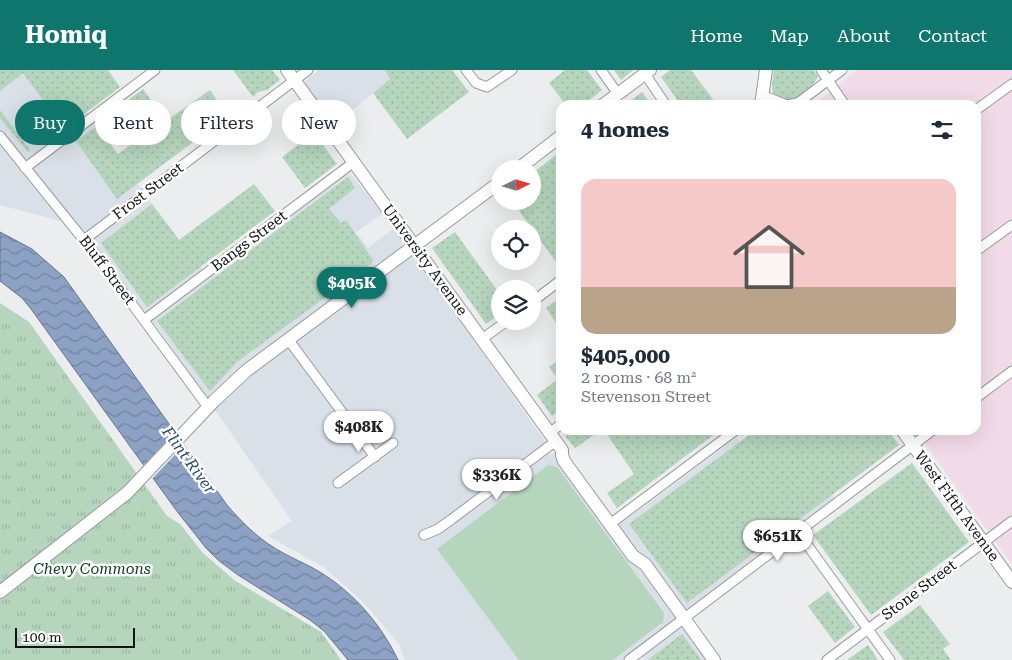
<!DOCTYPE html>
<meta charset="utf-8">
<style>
body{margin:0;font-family:"Roboto Serif",serif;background:#f6f6f7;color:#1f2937;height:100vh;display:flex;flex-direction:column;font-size:19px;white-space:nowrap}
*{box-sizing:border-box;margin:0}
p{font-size:16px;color:#747a83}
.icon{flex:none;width:28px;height:28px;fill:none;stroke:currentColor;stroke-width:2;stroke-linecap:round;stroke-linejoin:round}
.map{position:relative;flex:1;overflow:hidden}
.panel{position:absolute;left:556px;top:30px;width:425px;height:335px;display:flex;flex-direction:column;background:#fff;border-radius:15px;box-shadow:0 5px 20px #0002}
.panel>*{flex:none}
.banner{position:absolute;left:15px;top:30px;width:466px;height:45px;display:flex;gap:10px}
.needle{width:32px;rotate:85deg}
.fabs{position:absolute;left:491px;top:90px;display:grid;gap:10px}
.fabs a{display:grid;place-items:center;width:50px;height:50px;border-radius:50%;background:#fff;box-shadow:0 5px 20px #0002;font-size:25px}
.scale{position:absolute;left:15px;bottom:12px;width:120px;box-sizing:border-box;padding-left:5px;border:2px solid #131414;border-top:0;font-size:14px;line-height:18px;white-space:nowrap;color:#131414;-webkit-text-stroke:4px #fff;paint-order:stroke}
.price{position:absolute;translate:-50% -42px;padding:0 11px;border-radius:18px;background:#fff;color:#222;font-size:16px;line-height:32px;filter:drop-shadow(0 1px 2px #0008)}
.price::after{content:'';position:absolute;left:50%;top:30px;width:15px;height:11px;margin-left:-8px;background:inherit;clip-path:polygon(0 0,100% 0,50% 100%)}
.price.active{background:#0f766e;color:#fff}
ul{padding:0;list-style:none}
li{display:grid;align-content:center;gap:10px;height:265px;padding:0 25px}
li+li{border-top:1px solid #e0e1e3}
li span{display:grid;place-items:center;height:155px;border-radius:15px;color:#555}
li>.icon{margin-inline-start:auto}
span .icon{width:90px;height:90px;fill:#fffc;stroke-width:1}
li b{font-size:21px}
h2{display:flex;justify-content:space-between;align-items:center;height:60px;padding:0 25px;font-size:21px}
.tag{padding:0 18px;border-radius:22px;background:#fff;box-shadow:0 5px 20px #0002;font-size:18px;line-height:45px}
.tag.active{background:#0f766e;color:#fff}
header{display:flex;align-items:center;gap:30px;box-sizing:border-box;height:70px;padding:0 25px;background:#0f766e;color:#fff}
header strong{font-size:24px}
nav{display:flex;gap:28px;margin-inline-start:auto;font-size:18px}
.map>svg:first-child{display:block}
</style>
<header>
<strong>Homiq</strong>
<nav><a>Home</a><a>Map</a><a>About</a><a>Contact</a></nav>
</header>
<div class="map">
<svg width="1012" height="590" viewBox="0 0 1012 590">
<defs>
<pattern id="grass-dots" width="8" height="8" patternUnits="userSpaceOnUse" patternTransform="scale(1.25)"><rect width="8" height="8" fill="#b5d5bd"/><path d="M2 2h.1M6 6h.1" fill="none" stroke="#9bb6a2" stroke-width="1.8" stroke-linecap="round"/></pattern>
<pattern id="park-tufts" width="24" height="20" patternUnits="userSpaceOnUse" patternTransform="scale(1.25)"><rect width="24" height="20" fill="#b5d5bd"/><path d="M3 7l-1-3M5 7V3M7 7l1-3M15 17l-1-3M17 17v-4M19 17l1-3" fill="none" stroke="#9bb6a2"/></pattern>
<pattern id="water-waves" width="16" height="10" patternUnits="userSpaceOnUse" patternTransform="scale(1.25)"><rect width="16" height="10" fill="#8da1c5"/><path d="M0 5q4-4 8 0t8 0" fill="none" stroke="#72829f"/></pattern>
</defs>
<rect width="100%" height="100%" fill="#ebedee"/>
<g fill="#d9e0e7">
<path d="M0 0H57L152 134 209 208 344 106 349 104 353 106 382 144 356 162 368 178 393 159 401 170 402 176 401 179 365 207 337 169 325 178 352 217 332 244 413 184 546 373 448 448 453 455 547 385 553 383 556 384 612 460 737 368 767 410 803 385 835 429 676 548 706 590H645L637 580 624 590H405L399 574 364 533 324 497 268 466 292 451 163 265 69 143 60 151 0 135Z"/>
<path d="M319 0H385L390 9 335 55 304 12Z"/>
</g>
<path fill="#f2dbe8" d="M858 0H1012V494L915 360H976V35H813Z"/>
<g fill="url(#grass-dots)">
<path d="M0 0H108L120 17 64 59 23 3 0 21Z"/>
<path d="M233 0H272L280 10 267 20 258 22 253 27Z"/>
<path d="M385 0H452L469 22 407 69 373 23 390 9Z"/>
<path d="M565 0H587L602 20 583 35H566L549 13Z"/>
<path d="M614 0H633L621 10Z"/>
<path d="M670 0H691L715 32 710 35H681L661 7Z"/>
<path d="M774 0H813L818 6C813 17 796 34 783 29 780 28 776 25 773 23L772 14Z"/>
<path d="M143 19 166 51 210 20 228 46 117 129 76 71 97 56 118 84 132 74 111 43Z"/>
<path d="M642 22 651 35H625Z"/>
<path d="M0 40 30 80 28 82 0 48Z"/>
<path d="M314 63 337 94 305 118 282 87Z"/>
<path d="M561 81V147L555 152 561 161V199L512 131H532L533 103Z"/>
<path d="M348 107 355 118 329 139 341 153 346 150 373 190 371 194 237 292 210 321 157 251Z"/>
<path d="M254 114 275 141 147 237 101 173 152 134 179 170Z"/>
<path d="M455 162 500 224V244L486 254 432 178Z"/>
<path d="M561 227V260L546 238Z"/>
<path d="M561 288V339L552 346 537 325 558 309 549 297Z"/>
<path d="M573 360H601L575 378 565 366Z"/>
<path d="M604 360H720L617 438 607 423 634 404Z"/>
<path d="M756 360H888L899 375 687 533 629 454Z"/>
<path d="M912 393 969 472 871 545 813 465Z"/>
<path d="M828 521 855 557 835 573 808 536Z"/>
<path d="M920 535 950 574 943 579 951 590H904L883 562Z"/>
<path d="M682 564 701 590H648Z"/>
<path d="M868 575 878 590H847Z"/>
</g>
<path fill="url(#park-tufts)" d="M0 233 29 252 167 446 180 454 203 483 234 510 321 562 341 590H0Z"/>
<path fill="#b5d5bd" d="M548 395 557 397 664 543 663 552 613 590H519L437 479Z"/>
<path fill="url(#water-waves)" stroke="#687790" d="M0 162 32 179 64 207 227 435C244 455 262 472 285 484 298 491 311 496 323 504 356 525 381 555 398 590H348L324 561 310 550 238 505 218 490 206 478 176 440 31 239 22 228 0 211Z"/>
<path fill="#ebedee" d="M177 361 186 373 151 410 142 397Z"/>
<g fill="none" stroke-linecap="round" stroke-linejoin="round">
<g stroke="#9a9b9c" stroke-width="11">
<g id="street">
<path d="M466 0 476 13 487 17 512 0"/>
<path d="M601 0 618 24"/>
<path d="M821 0 845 35"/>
<path d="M645 4 666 35"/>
<path d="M762 25 787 35 797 33"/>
<path d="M795 35 842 0"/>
<path d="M976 40 1012 14"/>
<path d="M0 66 95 184 208 337"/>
<path d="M25 98 155 0"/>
<path d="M84 170 308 0"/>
<path d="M976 181 1012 155"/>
<path d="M532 232 561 210"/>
<path d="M144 250 354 92"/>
<path d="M288 269 375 387"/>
<path d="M482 269 507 251"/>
<path d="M976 328 1012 301"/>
<path d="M550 363 561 354"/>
<path d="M338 413 393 373"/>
<path d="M610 454 736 360"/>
<path d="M798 462 890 590"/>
<path d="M424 465 438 459 452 449 556 371"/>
<path d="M629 590 933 360"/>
<path d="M827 590 1012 451"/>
</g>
</g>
<g stroke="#9a9b9c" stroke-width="14">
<g id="secondary">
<path d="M287 0 562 380V385L564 391 633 486 645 494 714 590"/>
<path d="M603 35 650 0"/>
<path d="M761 35 766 0"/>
<path d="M518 99 561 66"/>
<path d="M902 360 1012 512"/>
<path d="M0 522 127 423 215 330 246 301 500 112"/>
</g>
</g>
<use href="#street" stroke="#fff" stroke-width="9"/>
<use href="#secondary" stroke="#fff" stroke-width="12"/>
</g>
<g text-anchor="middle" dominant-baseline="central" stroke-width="5" stroke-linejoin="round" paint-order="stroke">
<g font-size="15" fill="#131414" stroke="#fff">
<text transform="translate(148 121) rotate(-37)">Frost Street</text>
<text transform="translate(249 171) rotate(-37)">Bangs Street</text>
<text transform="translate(425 190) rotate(54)">University Avenue</text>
<text transform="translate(107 200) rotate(53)">Bluff Street</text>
<text transform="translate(957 436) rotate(54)">West Fifth Avenue</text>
<text transform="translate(919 520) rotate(-37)">Stone Street</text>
</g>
<g font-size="15" font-style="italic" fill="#0e3b1f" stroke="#fff">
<text x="92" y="499">Chevy Commons</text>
</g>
<g font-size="16" font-style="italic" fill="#2c4676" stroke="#fff">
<text transform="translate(189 390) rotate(54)">Flint River</text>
</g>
</g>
</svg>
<div class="fabs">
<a><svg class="needle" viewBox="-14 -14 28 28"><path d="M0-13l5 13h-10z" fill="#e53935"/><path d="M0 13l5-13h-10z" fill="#747a83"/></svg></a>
<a><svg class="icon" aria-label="locate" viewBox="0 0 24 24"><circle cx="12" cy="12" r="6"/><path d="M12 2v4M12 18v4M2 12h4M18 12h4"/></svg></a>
<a><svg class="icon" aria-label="layers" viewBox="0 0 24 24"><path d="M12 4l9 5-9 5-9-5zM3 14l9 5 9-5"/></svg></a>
</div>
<div class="scale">100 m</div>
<b class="price active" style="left:352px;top:239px">$405K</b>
<b class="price" style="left:359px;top:383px">$408K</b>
<b class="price" style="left:497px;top:431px">$336K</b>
<b class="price" style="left:778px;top:492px">$651K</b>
<div class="banner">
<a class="tag active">Buy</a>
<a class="tag">Rent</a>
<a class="tag">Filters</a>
<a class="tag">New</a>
</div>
<section class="panel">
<h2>4 homes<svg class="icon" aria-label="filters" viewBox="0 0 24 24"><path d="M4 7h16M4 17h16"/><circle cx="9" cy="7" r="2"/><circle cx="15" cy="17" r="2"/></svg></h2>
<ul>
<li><span style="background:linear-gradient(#f6c9c9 70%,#b9a48a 0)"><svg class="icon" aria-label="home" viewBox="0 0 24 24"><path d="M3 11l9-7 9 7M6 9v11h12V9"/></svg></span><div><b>$405,000</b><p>2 rooms · 68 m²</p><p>Stevenson Street</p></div></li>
</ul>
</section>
</div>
